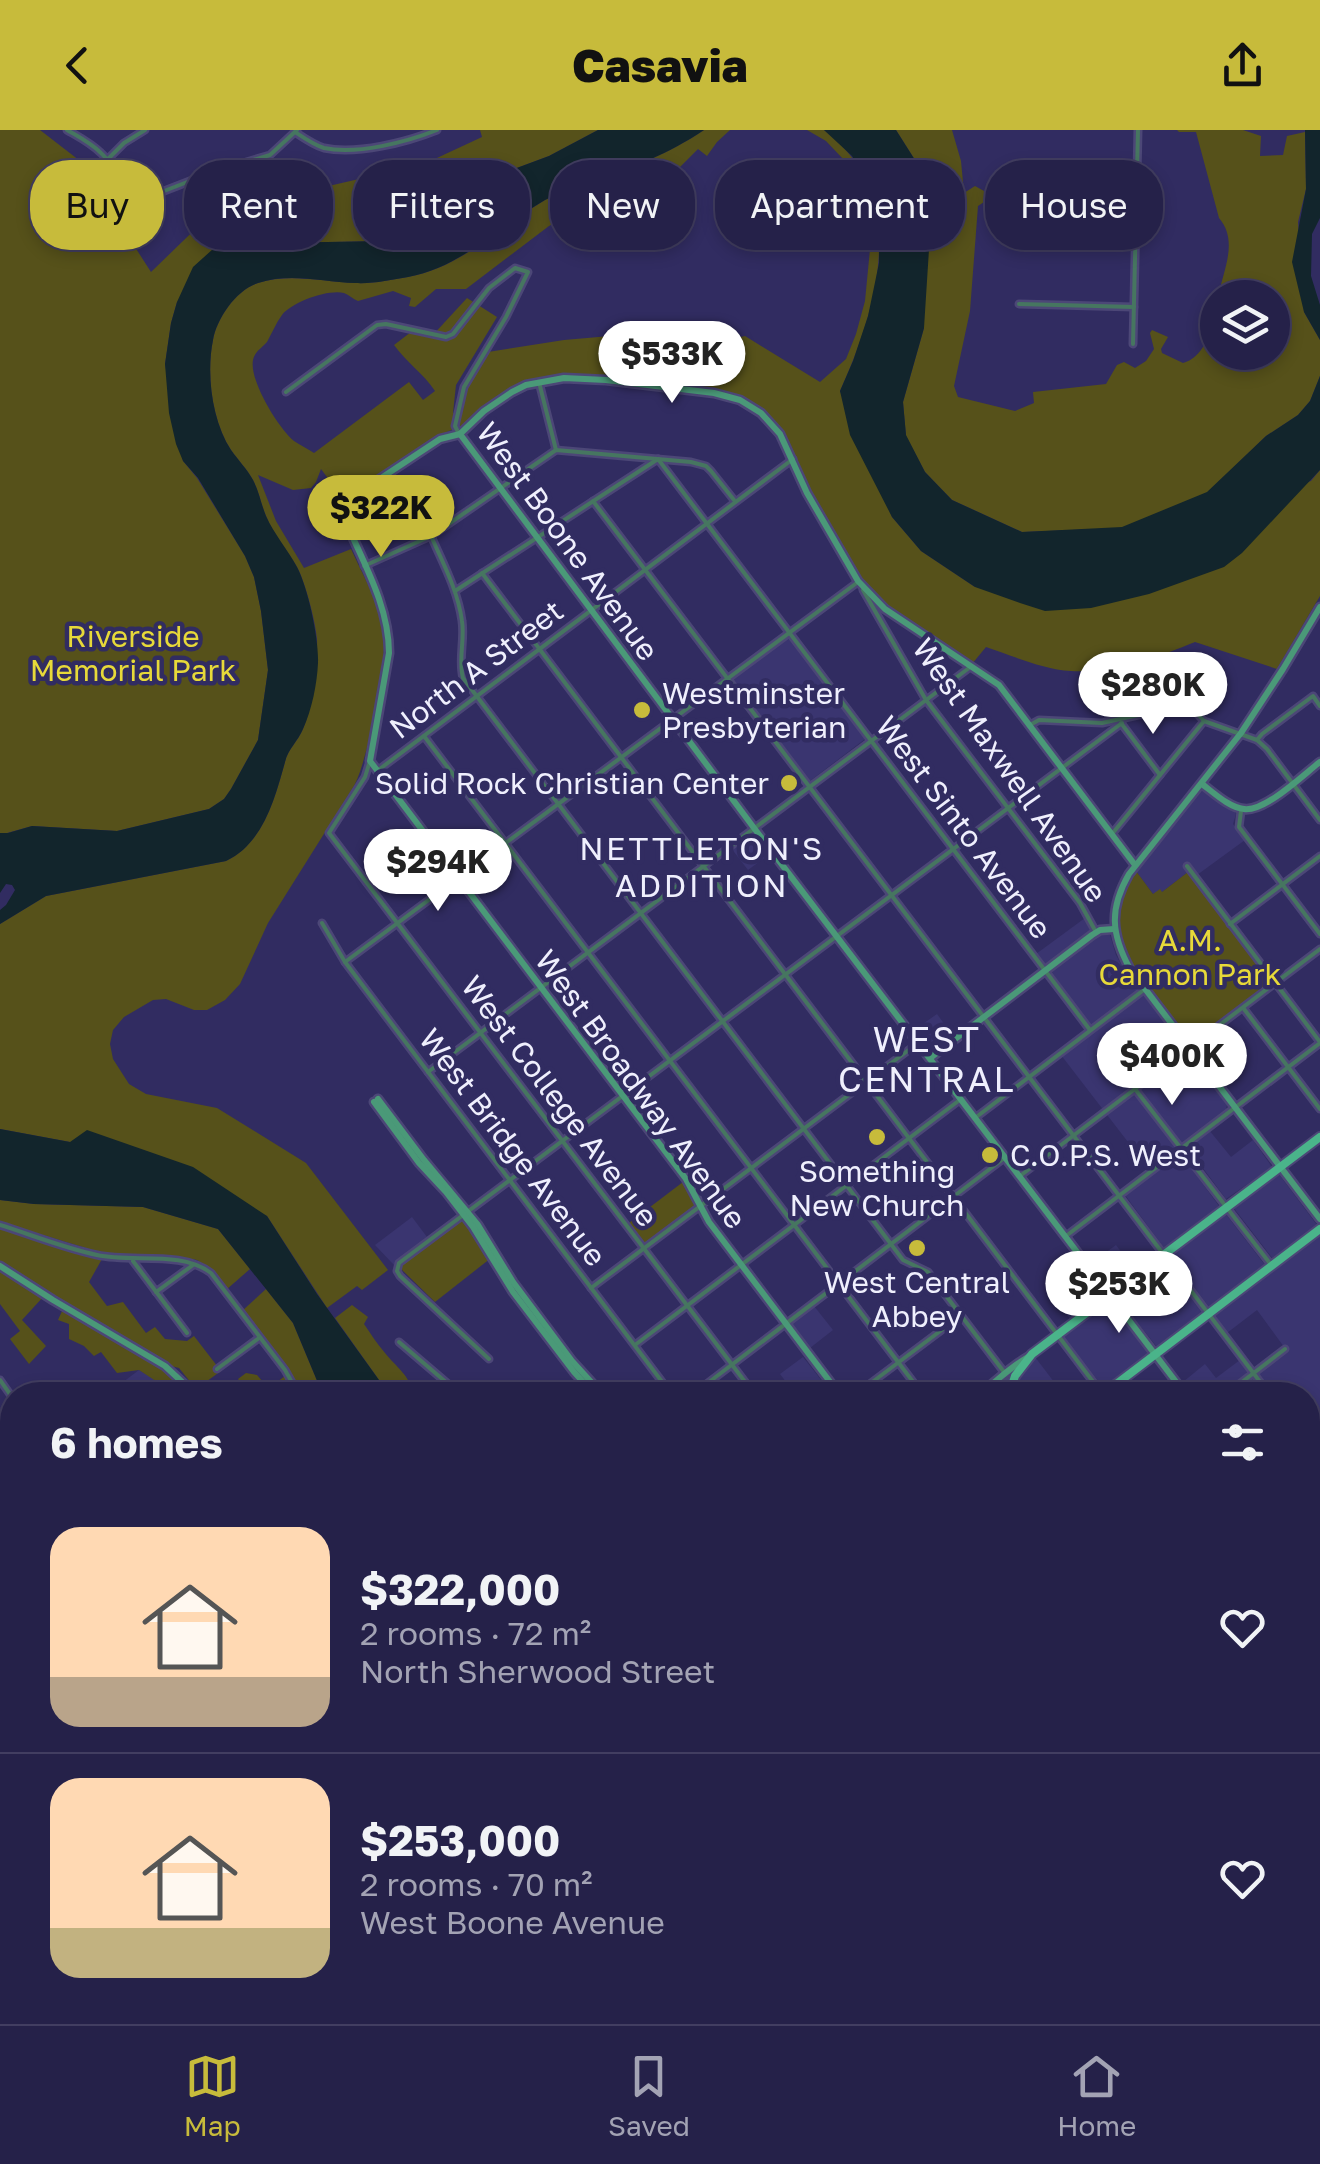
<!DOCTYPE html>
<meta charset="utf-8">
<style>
body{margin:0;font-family:"Golos Text",sans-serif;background:#2d2950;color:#f1f3f6;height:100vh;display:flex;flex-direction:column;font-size:38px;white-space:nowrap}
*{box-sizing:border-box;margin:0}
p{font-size:32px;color:#a3a3b4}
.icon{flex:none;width:55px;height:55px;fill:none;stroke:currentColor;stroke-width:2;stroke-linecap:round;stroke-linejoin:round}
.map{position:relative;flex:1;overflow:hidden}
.panel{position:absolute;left:0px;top:1252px;width:1320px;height:642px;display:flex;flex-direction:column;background:#252149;border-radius:40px 40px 0 0;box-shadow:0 5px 15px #0003,0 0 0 2px #423e61}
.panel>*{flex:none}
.banner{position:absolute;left:30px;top:30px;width:1260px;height:90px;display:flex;gap:20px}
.controls{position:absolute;left:1200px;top:150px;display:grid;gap:20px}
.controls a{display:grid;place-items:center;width:90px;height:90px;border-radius:50%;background:#252149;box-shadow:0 5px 15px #0003,0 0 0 2px #423e61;font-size:50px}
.price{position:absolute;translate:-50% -85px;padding:0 22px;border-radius:35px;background:#fff;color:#222;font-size:32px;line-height:65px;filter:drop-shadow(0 2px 5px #0008)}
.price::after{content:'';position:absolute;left:50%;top:60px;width:30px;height:22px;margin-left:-15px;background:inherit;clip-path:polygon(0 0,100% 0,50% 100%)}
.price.selected{background:#c7bb3b;color:#111}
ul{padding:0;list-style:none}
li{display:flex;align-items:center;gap:30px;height:250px;padding:0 50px}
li+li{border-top:2px solid #423e61}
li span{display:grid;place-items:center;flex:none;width:280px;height:200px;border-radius:30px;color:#555}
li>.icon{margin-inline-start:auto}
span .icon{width:120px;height:120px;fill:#fffc;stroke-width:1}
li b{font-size:42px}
h2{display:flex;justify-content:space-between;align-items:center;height:120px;padding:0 50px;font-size:42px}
.pill{padding:0 35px;border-radius:40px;background:#252149;box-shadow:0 5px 15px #0003,0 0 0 2px #423e61;font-size:35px;line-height:90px}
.pill.selected{background:#c7bb3b;color:#111}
header{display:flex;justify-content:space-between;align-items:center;height:130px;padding:0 50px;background:#c7bb3b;color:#111;font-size:45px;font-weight:800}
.tab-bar{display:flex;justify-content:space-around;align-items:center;height:140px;border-top:2px solid #423e61;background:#252149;font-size:28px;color:#a3a3b4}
.tab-bar a{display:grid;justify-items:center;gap:5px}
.tab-bar .selected{color:#c7bb3b}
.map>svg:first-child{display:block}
</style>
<header><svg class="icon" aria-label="back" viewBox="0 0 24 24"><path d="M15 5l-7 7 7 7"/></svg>Casavia<svg class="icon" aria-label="share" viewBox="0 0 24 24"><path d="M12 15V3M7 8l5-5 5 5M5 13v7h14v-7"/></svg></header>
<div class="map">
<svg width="1320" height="1894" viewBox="0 0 1320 1894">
<rect width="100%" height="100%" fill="#312c61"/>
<g fill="#3a3570">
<path d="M788 508 865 609 810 651 733 549Z"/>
<path d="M1202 661 1234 680 1236 684 1233 694 1245 710 1197 745 1192 739 1162 762 1153 764 1136 741Z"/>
<path d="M753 702 770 724 748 740 731 718Z"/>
<path d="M1085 788 1090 797V801L1047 834H1043L1036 824Z"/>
<path d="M1104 802 1110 805 1116 825 1124 839 1227 975 1226 979 1148 1038 1061 925 1093 899 1051 841 1092 807Z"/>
<path d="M937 884 953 906 931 921 914 900Z"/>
<path d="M1209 1000 1231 1027 1253 1010 1272 1037 1226 1069 1188 1018Z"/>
<path d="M1180 1023 1219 1076 1164 1118 1125 1065Z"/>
<path d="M1278 1043 1317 1095 1273 1129 1233 1077Z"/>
<path d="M1225 1083 1265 1135 1209 1177 1170 1126Z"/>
<path d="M412 1087 427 1107 394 1135 375 1115Z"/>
<path d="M1320 1104V1283L1308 1292V1265H1275L1260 1245V1242L1287 1221 1257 1180 1227 1203 1215 1185Z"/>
<path d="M1116 1115 1135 1140 1111 1158 1091 1133Z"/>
<path d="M1163 1130 1202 1183 1157 1217 1117 1167Z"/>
<path d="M1091 1146 1103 1164 1070 1189 1057 1172Z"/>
<path d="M1109 1171 1148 1224 1103 1257 1063 1207Z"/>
<path d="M814 1176 833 1200 810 1218 791 1193Z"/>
<path d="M803 1227 822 1251 804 1265H796L780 1244Z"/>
<path d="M1035 1227 1064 1265H1026L1019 1256 1018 1248Z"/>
<path d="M1240 1230 1248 1243 1218 1265H1193L1183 1252 1205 1234 1216 1248Z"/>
<path d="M139 1240 156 1250 177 1265H106Z"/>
<path d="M1320 1293V1360L1308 1343V1302Z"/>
<path d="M1308 1432 1320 1449V1543L1308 1527Z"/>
<path d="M1308 1537 1320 1554V1662L1308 1671Z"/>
<path d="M1311 1779 1320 1791V1857L1308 1869V1782Z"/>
<path d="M191 1883H270L254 1894H200Z"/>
<path d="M291 1883H361L370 1894H297Z"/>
<path d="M747 1883H796L805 1894H732Z"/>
</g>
<g fill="#56511a">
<path d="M0 0H40L84 34 102 57 115 86 151 142 215 80C235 79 261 81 276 64 284 56 291 48 300 41L312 49 333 55 424 34 482 7 480 0H598L549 26 503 43 481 56 457 77 417 96 398 108 385 111 272 113 255 110 177 172 171 193 165 234 183 331 197 348 245 426 254 447 261 481 268 540 258 610 231 659 224 669 209 679 117 701 32 696 7 703H0Z"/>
<path d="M704 0H730L717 12 707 26 698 19 677 40 612 63 549 96 466 159H436L415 177 409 176 411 168 393 161 358 171C353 169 349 165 344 163 328 159 292 172 282 185 276 193 272 203 267 212 262 218 255 221 253 230 249 250 278 298 294 311 300 315 308 319 314 323L409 252 423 270 435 261C423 243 406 232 394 215L411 202 432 206 467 168 497 187 456 255 453 283 463 280 466 260 488 222 564 210 610 206 667 208 707 215 745 206 820 252 846 229 856 204 865 171 873 88 859 54 844 30 826 11 807 0H824C911 66 878 177 840 261L892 387 921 421 975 457 1311 351 1320 340V466L1277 539 1195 512C1159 527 1109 544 1071 541 1042 539 1013 526 986 517L972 534 882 473 860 449 808 356 793 321 781 299 758 277 741 267 722 261 609 247 556 246 526 251 484 276 465 294 433 308 350 364 344 370 321 339 316 352 311 358 293 360 258 345 276 391 304 438 351 419C362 443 376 468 383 493 390 520 368 631 354 656L268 793 240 854 225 870 207 880H194L166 869 153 870 124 887 113 900 110 914 113 929 129 954 146 964 217 978 306 1033 388 1140 362 1160 357 1156 327 1178 267 1086 70 1012 0 999V794L46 766 226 731C263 714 275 668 285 632 288 619 298 611 303 599 312 579 318 532 317 510 316 493 305 451 297 437 288 420 273 404 266 386 261 374 259 361 253 350 247 339 238 330 231 320 212 291 206 244 213 210 217 188 236 160 258 153 290 143 323 152 356 153 372 154 391 150 408 147 462 137 500 97 545 70 560 62 579 57 595 51 636 35 667 25 704 0Z"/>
<path d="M896 0H952L961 31 964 63 975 56 993 66 978 76 970 181 954 256 958 267 1015 281 1034 273 1033 262 1106 254 1117 235 1124 232 1135 238 1146 231 1154 219 1150 203 1152 200 1168 207 1161 219 1162 223 1183 233C1203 228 1209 204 1217 187L1218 222H1272V168L1218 167C1223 141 1239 111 1219 88L1196 2H1179L1177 0H1243L1261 6 1260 26 1283 25 1287 6 1305 2 1306 59 1298 92 1304 182 1320 210V246L1310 271 1298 285 1266 306 1207 363 1122 398 1022 402 952 370 925 342 906 306 903 272 924 198 915 30Z"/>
<path d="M1136 741 1153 764 1160 759 1162 762 1188 742 1269 849V853L1193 910H1190C1153 861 1089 804 1136 741Z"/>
<path d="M683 1052 695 1072 694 1076 644 1114 629 1093Z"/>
<path d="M0 1070 34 1074 143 1077 218 1099 250 1139 226 1160 209 1138 197 1130 175 1126 109 1125 0 1092Z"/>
<path d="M464 1089 491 1128 435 1172 400 1138 401 1135Z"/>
<path d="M0 1098 102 1129 89 1152 107 1176 123 1172 146 1203 155 1197 165 1209 187 1211 194 1206 221 1241 196 1259 179 1238 171 1236 82 1185 0 1131Z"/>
<path d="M0 1138 44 1166 22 1190 46 1216 29 1234 10 1209 20 1201 0 1174Z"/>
<path d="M266 1159 293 1193 323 1265H303L242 1181Z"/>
<path d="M352 1175 368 1187 364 1194C371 1204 377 1214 385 1223 396 1237 411 1246 413 1265H384L379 1250 335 1188Z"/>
<path d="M63 1179 168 1243 192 1265H177L139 1240 117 1243 101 1222 94 1226 84 1216 69 1209V1194L58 1190Z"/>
<path d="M246 1243 257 1245 263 1252 273 1255 285 1246 297 1265H250L238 1249Z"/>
<path d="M12 1409V1594L0 1604V1418Z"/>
<path d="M1052 1882 1106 1883 1115 1894C1090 1894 1060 1890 1037 1894Z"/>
</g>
<g fill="#12252c">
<path d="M598 0H704C667 25 636 35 595 51 578 57 560 62 545 70 499 96 462 137 408 147 391 150 372 154 355 153 323 152 290 142 258 153 236 160 217 188 213 210 206 244 212 291 231 320 238 330 247 339 253 350 259 361 261 374 266 386 274 404 288 420 297 437 308 458 319 509 318 533 317 554 312 579 303 599 298 611 288 619 285 632 275 668 263 714 226 731L46 766 0 794V780L6 775 15 760 12 755 6 754 0 763V703H8L32 696 117 701 209 679 224 669 231 659 258 610 268 540 261 481 254 447 245 426 198 348 183 331 176 314 169 283 165 234 171 193 177 172 193 137 213 119 233 112 255 110 272 113 385 111 398 108 417 96 457 77 481 56 503 43 549 26Z"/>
<path d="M824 0H896L915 30 931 88 924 198 903 272 906 305 925 342 952 370 1022 402 1122 397 1207 362 1266 306 1298 285 1310 271 1320 246V340L1242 423 1224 437 1149 464 1091 478 1045 481 1020 473 975 457 921 421 892 387 850 305 840 261 853 231 868 186 879 133V87L868 53 852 26Z"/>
<path d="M1305 0H1320V88L1312 104 1311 146 1320 175V210L1304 182 1292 132 1306 59Z"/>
<path d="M0 999 70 1012 87 1000 193 1037 267 1086 317 1164 379 1250 384 1265H323L293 1193 218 1099 143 1077 34 1074 0 1070Z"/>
<path d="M849 1883H950L966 1894H864Z"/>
</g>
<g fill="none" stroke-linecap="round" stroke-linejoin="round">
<g stroke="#4c4777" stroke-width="9">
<g id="street">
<path d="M67 0C79 7 91 13 101 23 122 43 124 63 159 63L213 42 270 25 297 0"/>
<path d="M295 2C304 8 314 15 324 18 357 25 407 12 437 0"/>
<path d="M107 30 124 13 145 0"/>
<path d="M146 92 155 82 159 63"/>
<path d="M1019 174 1134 177"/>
<path d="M1133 214 1138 0"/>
<path d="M539 252 556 320"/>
<path d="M286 262 377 195 386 194 446 207 453 204 489 158 515 138 528 142 506 187 464 257 455 296 458 302"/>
<path d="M593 371 1270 1265"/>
<path d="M431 406C443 433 458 461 462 491 465 510 458 530 463 548L903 1130 928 1142 1004 1242"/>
<path d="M364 436 431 406 556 320 691 332 706 336 711 341 734 370"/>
<path d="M482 443 1103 1265"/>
<path d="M863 460 926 570 1080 773 1096 802"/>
<path d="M455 461 658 329 1090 900"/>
<path d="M1121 593 1160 645"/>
<path d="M1030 595 1039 590 1102 593 1188 574 1204 591 1257 610 1267 619 1320 690"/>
<path d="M424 606 923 1265"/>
<path d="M1257 610 1262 604 1313 566 1320 576"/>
<path d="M369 634 365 647 329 703 755 1265"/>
<path d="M377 641 793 329"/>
<path d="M1241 681 1239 697 1320 804"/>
<path d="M1112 704 1204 591"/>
<path d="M1187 736 1320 912"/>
<path d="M322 793 345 832 672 1265"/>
<path d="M1230 794 1320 726"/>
<path d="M345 832 858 452"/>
<path d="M1244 879 1320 979"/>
<path d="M428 942 969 538"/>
<path d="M1135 959 1272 1136"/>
<path d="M975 988 1145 859"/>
<path d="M1020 1046 1320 819"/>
<path d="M0 1095C32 1105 64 1118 97 1125 133 1133 181 1120 211 1143L285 1240 299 1265"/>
<path d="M1066 1106 1320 913"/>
<path d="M133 1131 187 1203"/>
<path d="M591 1158 918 913"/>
<path d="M156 1162 193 1135"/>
<path d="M399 1212 461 1265"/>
<path d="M635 1215 961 969"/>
<path d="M489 1229 400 1146 397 1141 399 1133 1122 593"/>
<path d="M217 1239 259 1208"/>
<path d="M0 1250 12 1267"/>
<path d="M1004 1252 1012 1253 1021 1265"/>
<path d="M73 1265 83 1260 89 1265"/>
<path d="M692 1265 1003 1029"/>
<path d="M855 1265 959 1187"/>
<path d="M1225 1265 1285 1219"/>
<path d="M1308 1298 1320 1289"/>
<path d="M0 1317 12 1308"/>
<path d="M1308 1384 1320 1375"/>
<path d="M0 1385 12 1402"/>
<path d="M0 1414 12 1404"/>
<path d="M1308 1532 1320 1549"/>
<path d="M0 1609 12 1599"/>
<path d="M0 1631 12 1648"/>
<path d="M0 1762 12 1779"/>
<path d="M0 1800 12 1791"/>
<path d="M1308 1874 1320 1865"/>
<path d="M89 1882 98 1894"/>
<path d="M135 1894 151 1882"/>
</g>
</g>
<g stroke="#4c4777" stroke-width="11">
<g id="secondary">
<path d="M460 304 754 698 1186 1265"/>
<path d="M1320 477 1283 539 1241 603 1129 744C1109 779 1111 804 1130 839L1320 1089"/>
<path d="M1202 654C1214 663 1230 678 1244 679 1265 682 1303 645 1320 632"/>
<path d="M930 928 1092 805 1100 800 1114 799"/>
<path d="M378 969 424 1030 478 1095 513 1152 572 1231 603 1265"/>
<path d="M374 972 419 1033 446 1062 473 1097 513 1162 574 1242 595 1265"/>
<path d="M0 1136 53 1170 165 1236 196 1265"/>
<path d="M840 1265 709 1092 686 1049 370 631 389 523C389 476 363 432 345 390L347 375 360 362 440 309 460 304 484 281 512 262 526 255 564 248 606 250 714 263 740 270 761 283 780 304 807 363 858 451 885 479 999 555 1135 735"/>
<path d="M978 1265C996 1252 1009 1238 1028 1227"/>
<path d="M1308 1425 1320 1441"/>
<path d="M1308 1679 1320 1669"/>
<path d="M1308 1766 1320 1783"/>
<path d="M1308 1777 1320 1767"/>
<path d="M186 1882 194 1894"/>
<path d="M283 1882 291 1894"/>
<path d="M368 1882 377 1894"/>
<path d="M563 1882 572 1894"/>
<path d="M621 1882 630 1894"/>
<path d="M680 1882 704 1894"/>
<path d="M701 1882 721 1894"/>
<path d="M801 1882 809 1894"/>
<path d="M1113 1882 1122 1894"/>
<path d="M525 1894 540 1882"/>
<path d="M1025 1894 1040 1882"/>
<path d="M1153 1894 1168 1882"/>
</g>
</g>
<g stroke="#4c4777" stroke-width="12">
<g id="primary">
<path d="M1009 1265 1015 1246 1032 1224 1320 1007"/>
<path d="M1102 1265 1320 1099"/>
<path d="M0 1698 12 1701"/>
<path d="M266 1894 282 1882"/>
<path d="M396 1894 412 1882"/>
</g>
</g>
<g stroke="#4c4777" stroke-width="14">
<g id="highway">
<path d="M0 1849 12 1858"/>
<path d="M0 1863 12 1871"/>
<path d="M0 1874 26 1894"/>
<path d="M28 1882 45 1894"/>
<path d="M46 1882 61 1894"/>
<path d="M58 1882 78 1894"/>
</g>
</g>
<use href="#street" stroke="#467660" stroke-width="4"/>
<use href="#secondary" stroke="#4a9978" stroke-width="6"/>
<use href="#primary" stroke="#4ab48a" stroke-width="8"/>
<use href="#highway" stroke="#48cd9a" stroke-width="9"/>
<g stroke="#9694b4" stroke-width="6">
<g id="rail">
<path d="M0 1728 12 1732"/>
<path d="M444 1882 460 1894"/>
</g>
</g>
<use href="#rail" stroke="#312c61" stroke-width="2.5" stroke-dasharray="8" stroke-linecap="butt"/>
</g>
<g fill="#c7bb3b" stroke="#312c61" stroke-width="4">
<circle cx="642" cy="580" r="10"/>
<circle cx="789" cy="653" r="10"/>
<circle cx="877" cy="1007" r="10"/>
<circle cx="990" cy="1025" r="10"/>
<circle cx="917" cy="1118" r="10"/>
</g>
<g text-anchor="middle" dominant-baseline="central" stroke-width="9" stroke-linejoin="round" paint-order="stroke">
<g font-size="30" fill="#efeffd" stroke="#312c61">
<text transform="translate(568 411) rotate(54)">West Boone Avenue</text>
<text transform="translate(476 539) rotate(-37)">North A Street</text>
<text transform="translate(1010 640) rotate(55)">West Maxwell Avenue</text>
<text transform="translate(964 697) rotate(53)">West Sinto Avenue</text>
<text transform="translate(641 959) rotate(54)">West Broadway Avenue</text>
<text transform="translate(560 971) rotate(53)">West College Avenue</text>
<text transform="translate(513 1017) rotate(53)">West Bridge Avenue</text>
</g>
<g font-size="30" fill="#e7d939" stroke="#312c61">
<text x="133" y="506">Riverside<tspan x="133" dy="34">Memorial Park</tspan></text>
<text x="1190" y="810">A.M.<tspan x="1190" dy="34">Cannon Park</tspan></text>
</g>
<g font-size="30" fill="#efeffd" stroke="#312c61" text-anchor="start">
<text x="662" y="563">Westminster<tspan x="662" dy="34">Presbyterian</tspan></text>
<text x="769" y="653" text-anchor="end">Solid Rock Christian Center</text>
<text x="1010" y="1025">C.O.P.S. West</text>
<text x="877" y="1041" text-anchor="middle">Something<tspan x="877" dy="34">New Church</tspan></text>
<text x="917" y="1152" text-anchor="middle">West Central<tspan x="917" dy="34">Abbey</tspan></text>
</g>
<g font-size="32" letter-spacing="2.5" fill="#efeffd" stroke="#312c61">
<text x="702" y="718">NETTLETON'S<tspan x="702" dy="37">ADDITION</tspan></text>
</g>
<g font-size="35" letter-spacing="2.5" fill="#efeffd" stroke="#312c61">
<text x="927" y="909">WEST<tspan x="927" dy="40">CENTRAL</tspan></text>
</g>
</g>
</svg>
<div class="controls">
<a><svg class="icon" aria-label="layers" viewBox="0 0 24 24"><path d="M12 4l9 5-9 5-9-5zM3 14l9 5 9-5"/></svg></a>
</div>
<b class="price" style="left:672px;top:276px">$533K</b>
<b class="price selected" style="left:381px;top:430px">$322K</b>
<b class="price" style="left:1153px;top:607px">$280K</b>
<b class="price" style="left:438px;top:784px">$294K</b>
<b class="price" style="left:1172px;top:978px">$400K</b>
<b class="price" style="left:1119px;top:1206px">$253K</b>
<div class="banner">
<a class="pill selected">Buy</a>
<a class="pill">Rent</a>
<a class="pill">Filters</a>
<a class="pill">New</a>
<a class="pill">Apartment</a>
<a class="pill">House</a>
</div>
<section class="panel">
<h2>6 homes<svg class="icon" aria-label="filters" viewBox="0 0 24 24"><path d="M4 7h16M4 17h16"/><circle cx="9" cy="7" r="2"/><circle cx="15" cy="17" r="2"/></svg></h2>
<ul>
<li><span style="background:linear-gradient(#ffd9b3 75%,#b9a48a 0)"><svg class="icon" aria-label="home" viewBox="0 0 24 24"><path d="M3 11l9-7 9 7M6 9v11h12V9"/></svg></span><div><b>$322,000</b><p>2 rooms · 72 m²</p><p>North Sherwood Street</p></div><svg class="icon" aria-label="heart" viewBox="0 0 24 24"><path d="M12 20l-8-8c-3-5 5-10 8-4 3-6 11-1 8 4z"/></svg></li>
<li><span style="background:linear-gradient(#ffd9b3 75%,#c2b280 0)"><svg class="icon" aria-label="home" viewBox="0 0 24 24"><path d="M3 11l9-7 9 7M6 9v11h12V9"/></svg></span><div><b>$253,000</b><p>2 rooms · 70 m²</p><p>West Boone Avenue</p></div><svg class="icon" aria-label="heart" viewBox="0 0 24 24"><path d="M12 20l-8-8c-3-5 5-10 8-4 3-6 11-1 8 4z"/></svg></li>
</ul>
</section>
</div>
<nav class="tab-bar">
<a class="selected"><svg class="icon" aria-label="map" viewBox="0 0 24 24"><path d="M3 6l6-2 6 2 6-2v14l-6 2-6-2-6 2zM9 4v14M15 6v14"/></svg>Map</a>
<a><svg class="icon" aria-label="saved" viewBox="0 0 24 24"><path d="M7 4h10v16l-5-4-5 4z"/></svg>Saved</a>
<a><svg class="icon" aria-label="home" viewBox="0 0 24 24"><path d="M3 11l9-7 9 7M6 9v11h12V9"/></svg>Home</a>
</nav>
